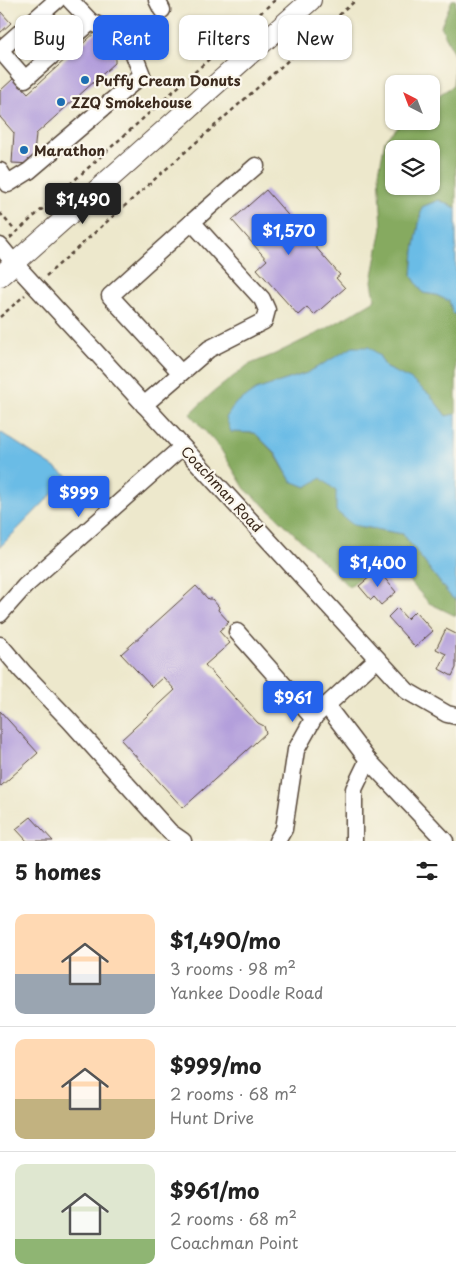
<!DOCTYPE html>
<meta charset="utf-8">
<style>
body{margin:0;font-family:"Playpen Sans",sans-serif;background:#f6f6f6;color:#222;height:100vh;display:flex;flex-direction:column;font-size:19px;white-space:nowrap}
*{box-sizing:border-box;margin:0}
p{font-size:16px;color:#767676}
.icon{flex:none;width:28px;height:28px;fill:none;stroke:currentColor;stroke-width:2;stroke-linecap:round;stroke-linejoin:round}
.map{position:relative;height:841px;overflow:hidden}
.panel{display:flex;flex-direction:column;background:#fff;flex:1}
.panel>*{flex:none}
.guide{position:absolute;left:15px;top:15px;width:426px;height:45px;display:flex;gap:10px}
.needle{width:32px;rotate:318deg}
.buttons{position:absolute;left:385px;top:75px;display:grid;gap:10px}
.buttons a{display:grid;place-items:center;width:55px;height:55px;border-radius:10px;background:#fff;box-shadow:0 1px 4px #0004;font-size:25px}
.price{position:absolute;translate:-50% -42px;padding:0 11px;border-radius:5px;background:#2563eb;color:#fff;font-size:16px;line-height:32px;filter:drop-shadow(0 1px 2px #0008)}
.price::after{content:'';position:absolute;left:50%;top:30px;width:15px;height:11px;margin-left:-8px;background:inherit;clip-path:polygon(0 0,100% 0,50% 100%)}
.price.on{background:#222;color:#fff}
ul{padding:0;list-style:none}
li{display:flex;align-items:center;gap:15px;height:125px;padding:0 15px}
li+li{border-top:1px solid #e0e0e0}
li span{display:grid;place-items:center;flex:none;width:140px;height:100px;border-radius:10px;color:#555}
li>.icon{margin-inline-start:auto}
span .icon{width:60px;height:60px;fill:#fffc;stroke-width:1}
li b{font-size:21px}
h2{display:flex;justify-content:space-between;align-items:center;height:60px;padding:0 15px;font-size:21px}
.chip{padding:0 18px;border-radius:10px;background:#fff;box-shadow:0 1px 4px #0004;font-size:18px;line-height:45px}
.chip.on{background:#2563eb;color:#fff}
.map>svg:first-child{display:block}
</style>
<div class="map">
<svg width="456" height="841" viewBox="0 0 456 841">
<rect width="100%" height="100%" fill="#fbf7ec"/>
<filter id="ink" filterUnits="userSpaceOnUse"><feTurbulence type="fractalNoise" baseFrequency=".02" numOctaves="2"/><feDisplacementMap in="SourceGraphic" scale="10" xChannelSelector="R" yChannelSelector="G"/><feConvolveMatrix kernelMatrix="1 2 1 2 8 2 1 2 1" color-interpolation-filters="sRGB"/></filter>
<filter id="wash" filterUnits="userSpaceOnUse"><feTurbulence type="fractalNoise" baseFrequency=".0096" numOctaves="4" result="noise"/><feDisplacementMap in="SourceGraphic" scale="20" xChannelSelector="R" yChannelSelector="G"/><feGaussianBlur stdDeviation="1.12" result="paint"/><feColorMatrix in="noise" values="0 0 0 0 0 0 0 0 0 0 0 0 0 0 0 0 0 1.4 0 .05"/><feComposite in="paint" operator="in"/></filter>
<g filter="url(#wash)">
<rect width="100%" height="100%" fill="#ede8cc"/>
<path fill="#86aa60" stroke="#606a3f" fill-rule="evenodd" d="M452 0H456V208L439 200 422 207 414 251 412 276 423 293 436 295 449 301 453 314H456V414L446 416C426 389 416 382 386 368L379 355 354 347 307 373 256 390 231 432 255 433 275 454 291 481 306 487 321 477 336 491 353 525 403 534 451 597 456 600V616L429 603 405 576 384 558 349 587 274 514 245 489 220 448 190 414 211 394 248 365 275 354 326 329 375 300 372 281 382 228 379 172 385 140 403 121H431V100L453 86 455 57 441 26ZM394 149H431V186H394Z"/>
<g fill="#6bbce6" stroke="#537382">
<path d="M439 200 456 208V314H453L449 301 436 295 423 293 412 276 414 251 422 207Z"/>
<path d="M353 347H369L379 355 386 368 410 379 430 395 446 416 456 414V600L451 597 403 534 353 525 336 511V491L321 478 306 487 291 481 276 454 255 433 231 432 226 418 235 404 256 390 307 373Z"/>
<path d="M0 432 69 477 0 547Z"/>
</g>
<g id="blocks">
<g fill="#b39fdb">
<path d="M0 11 11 23 0 33Z"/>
<path d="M97 31 115 52V63L36 134 33 164 12 163 14 133 0 117V91L14 78 28 93Z"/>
<path d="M266 190 340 275 336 278 345 288 314 315 307 307 298 315 257 269 267 260 232 220Z"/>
<path d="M378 570 396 592 381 605 374 597 371 600 359 586Z"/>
<path d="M196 586 208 599H212L219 607 218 610 229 622 219 631 230 643 205 665 258 723 264 726 266 733 183 808 121 740 175 690 163 677 152 687 121 654Z"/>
<path d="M397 608 407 619 415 611 433 631 415 647 388 617Z"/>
<path d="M446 629 456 634V668L452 676 439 669 446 654 436 649Z"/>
<path d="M0 711 38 753 1 786 0 785Z"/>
<path d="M31 817 53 841H27L16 829Z"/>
</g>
</g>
</g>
<g filter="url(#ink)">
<use href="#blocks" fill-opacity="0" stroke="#564638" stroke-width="1"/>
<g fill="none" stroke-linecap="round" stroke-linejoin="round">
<g stroke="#564638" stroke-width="19">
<g id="minor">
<path d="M70 0 91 22"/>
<path d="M157 0 162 10"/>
<path d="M0 50 25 79 91 22 113 32 133 52 142 75 29 171 8 184 0 171"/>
<path d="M0 50 57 0"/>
<path d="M0 246 14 263 407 691 447 714 456 716"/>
<path d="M180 372 110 296 192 222"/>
<path d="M144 405 209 349 264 321 267 310 262 299 192 222 256 166"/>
<path d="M0 614 25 586 182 447"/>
<path d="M237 632 313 718"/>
<path d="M0 645 23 672 69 720 170 832 183 841"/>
<path d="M326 705 368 760 445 841"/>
<path d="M277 841 284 829 296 750 315 716 377 659"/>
<path d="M354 841V789L368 760"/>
</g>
</g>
<g stroke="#564638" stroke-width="22">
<path id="major" d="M0 276 311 0"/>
</g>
<g stroke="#564638" stroke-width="2.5" stroke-dasharray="4 4" stroke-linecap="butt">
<path d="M0 213 16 232"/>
<path d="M10 238 275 0"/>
<path d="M46 276 356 0"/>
<path d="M0 317 25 295"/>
</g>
<use href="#minor" stroke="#fff" stroke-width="16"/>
<use href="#major" stroke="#fff" stroke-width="20"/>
</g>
</g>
<g fill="#1f6fb2" stroke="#fbf7ec" stroke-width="2">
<circle cx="85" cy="80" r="5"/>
<circle cx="61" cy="102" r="5"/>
<circle cx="24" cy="150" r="5"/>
</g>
<g text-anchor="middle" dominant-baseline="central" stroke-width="4.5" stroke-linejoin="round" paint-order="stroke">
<g font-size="14" font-weight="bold" fill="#3b2a1e" stroke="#fbf7ec" text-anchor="start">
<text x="95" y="80">Puffy Cream Donuts</text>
<text x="71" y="102">ZZQ Smokehouse</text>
<text x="34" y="150">Marathon</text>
</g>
<g font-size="14" fill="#3b2a1e" stroke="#fbf7ec">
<text transform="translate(222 489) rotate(47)">Coachman Road</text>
</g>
</g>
</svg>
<div class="buttons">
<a><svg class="needle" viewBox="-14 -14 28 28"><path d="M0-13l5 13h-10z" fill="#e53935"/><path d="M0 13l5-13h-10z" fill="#767676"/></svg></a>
<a><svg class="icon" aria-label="layers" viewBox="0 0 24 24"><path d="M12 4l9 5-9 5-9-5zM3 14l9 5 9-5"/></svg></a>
</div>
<b class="price on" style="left:83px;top:225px">$1,490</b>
<b class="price" style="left:289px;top:256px">$1,570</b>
<b class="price" style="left:79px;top:518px">$999</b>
<b class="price" style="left:378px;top:588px">$1,400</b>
<b class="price" style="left:293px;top:723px">$961</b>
<div class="guide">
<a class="chip">Buy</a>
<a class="chip on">Rent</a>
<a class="chip">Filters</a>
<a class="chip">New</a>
</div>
</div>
<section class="panel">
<h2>5 homes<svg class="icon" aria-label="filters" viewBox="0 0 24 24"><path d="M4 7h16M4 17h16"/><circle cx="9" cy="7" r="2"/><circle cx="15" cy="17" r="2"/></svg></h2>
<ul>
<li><span style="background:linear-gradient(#ffd9b3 60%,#9aa5b1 0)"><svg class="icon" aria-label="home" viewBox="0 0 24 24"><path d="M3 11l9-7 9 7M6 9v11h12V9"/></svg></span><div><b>$1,490/mo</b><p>3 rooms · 98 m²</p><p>Yankee Doodle Road</p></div></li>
<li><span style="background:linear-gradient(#ffd9b3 60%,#c2b280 0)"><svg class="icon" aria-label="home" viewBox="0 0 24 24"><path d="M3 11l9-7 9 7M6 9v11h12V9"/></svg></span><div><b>$999/mo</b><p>2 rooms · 68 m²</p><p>Hunt Drive</p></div></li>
<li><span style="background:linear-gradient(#dfe7d0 75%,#8fb573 0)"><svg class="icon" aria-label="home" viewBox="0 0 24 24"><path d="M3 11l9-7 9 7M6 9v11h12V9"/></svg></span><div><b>$961/mo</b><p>2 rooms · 68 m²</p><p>Coachman Point</p></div></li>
</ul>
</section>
